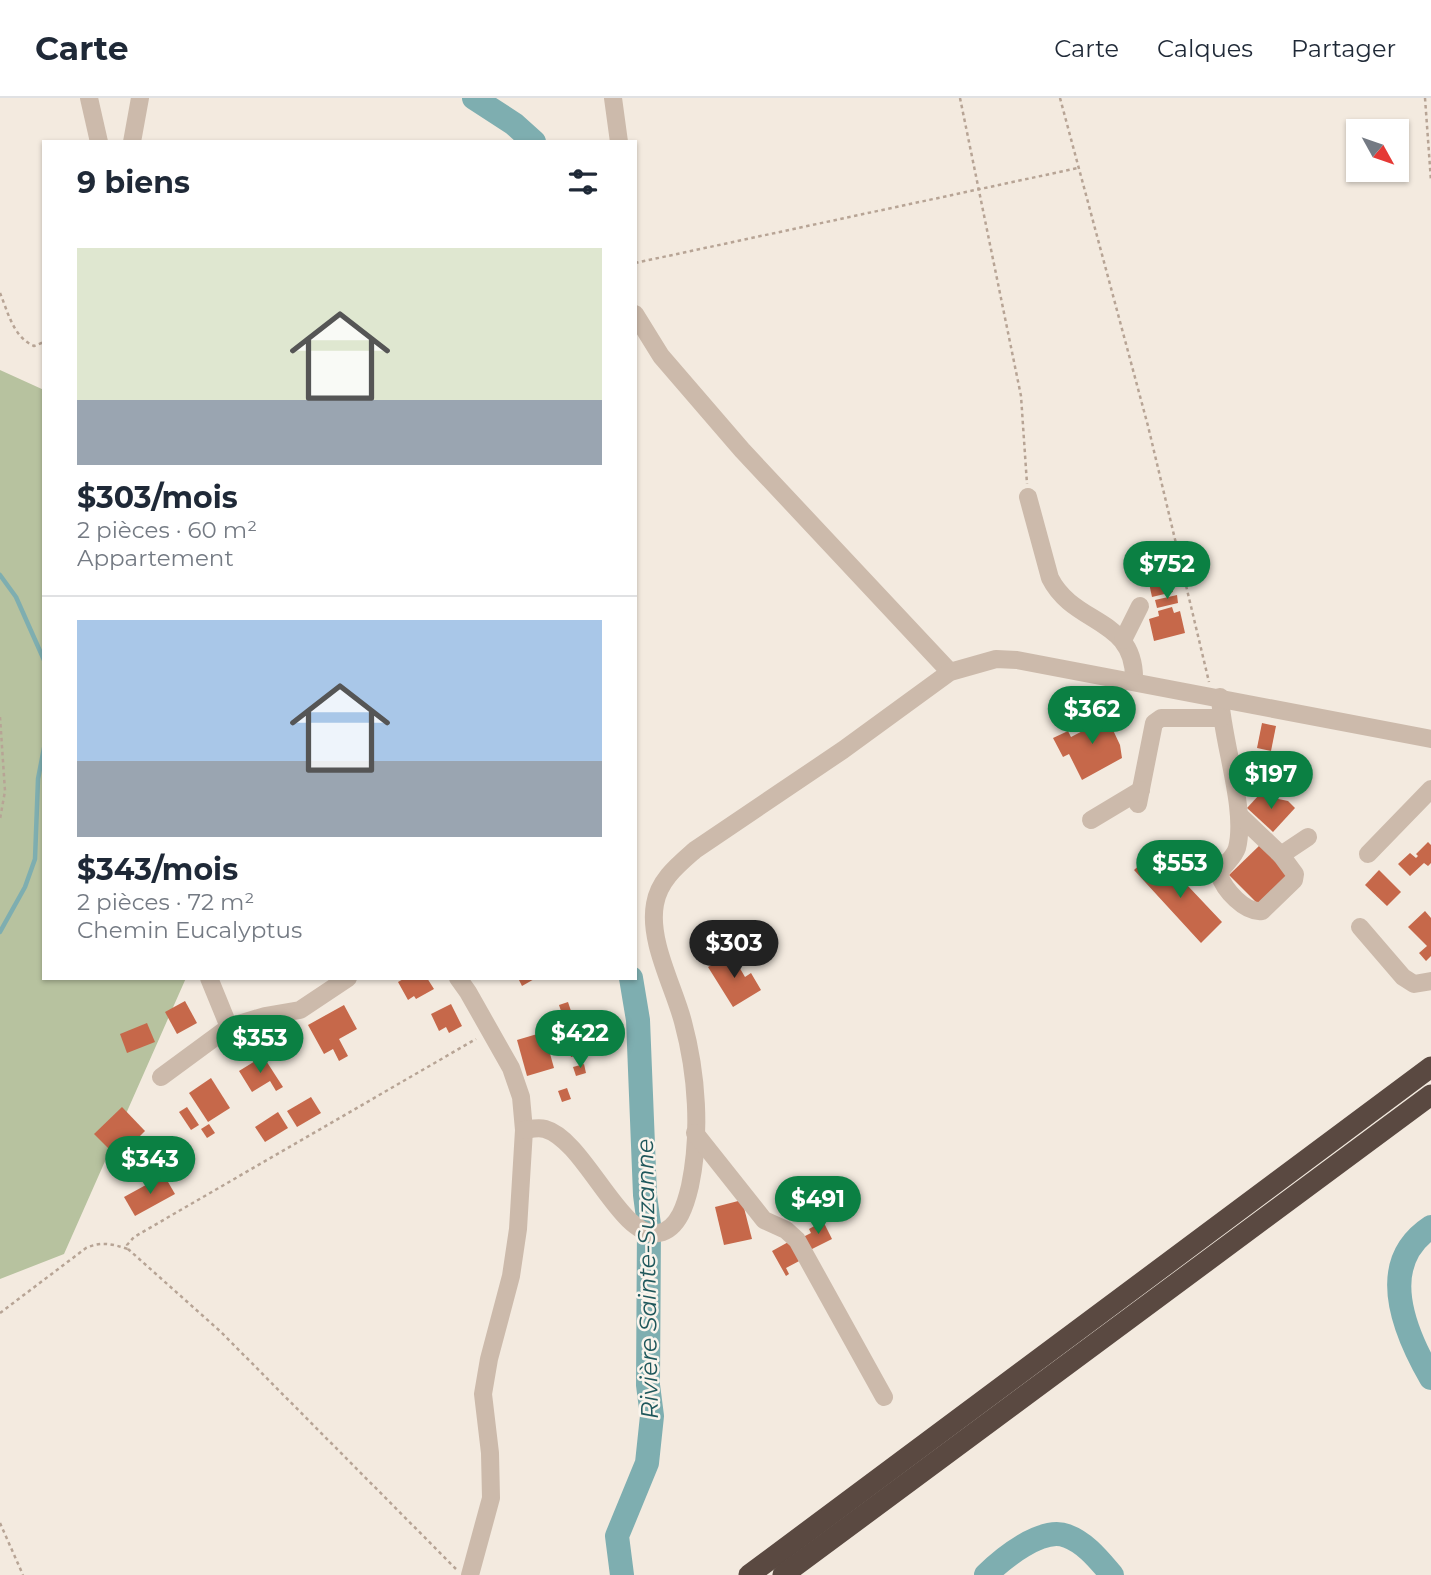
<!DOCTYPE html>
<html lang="fr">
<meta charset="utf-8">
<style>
body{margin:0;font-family:Montserrat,sans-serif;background:#f6f6f7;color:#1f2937;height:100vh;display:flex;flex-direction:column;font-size:26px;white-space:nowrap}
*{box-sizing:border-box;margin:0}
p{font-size:23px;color:#747a83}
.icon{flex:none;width:38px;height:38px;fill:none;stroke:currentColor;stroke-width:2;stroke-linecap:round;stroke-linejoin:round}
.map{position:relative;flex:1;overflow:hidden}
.sheet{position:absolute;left:42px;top:42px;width:595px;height:840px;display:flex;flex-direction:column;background:#fff;border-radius:0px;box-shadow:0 2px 5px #0004}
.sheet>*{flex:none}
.needle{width:46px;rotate:130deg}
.fabs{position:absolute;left:1346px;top:21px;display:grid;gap:14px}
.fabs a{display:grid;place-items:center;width:63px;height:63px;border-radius:0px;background:#fff;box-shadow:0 2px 5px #0004;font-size:35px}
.price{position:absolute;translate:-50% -60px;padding:0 16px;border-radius:24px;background:#0b8043;color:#fff;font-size:23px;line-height:46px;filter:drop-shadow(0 2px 4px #0008)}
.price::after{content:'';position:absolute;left:50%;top:42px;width:21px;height:16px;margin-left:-10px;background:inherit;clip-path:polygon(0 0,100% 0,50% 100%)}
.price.current{background:#222;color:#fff}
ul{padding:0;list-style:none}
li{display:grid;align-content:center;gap:14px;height:371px;padding:0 35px}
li+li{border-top:2px solid #e0e1e3}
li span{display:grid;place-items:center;height:217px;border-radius:0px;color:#555}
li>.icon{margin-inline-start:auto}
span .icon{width:126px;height:126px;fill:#fffc;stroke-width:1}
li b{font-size:30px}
h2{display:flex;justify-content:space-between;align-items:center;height:84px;padding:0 35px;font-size:30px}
header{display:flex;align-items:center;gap:42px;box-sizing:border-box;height:98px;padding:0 35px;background:#fff;border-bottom:2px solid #e0e1e3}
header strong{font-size:33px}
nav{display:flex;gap:38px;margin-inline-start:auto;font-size:24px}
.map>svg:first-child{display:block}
</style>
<header>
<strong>Carte</strong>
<nav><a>Carte</a><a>Calques</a><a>Partager</a></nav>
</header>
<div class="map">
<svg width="1431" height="1477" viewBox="0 0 1431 1477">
<rect width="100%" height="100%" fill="#f3eadf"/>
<path fill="#b7c29f" d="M0 272 44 292V880H186L64 1156 0 1181Z"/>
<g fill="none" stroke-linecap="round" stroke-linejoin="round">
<g stroke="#7eaeb0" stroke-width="4.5">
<path d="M0 477 16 499 44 562"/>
<path d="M0 834 25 789 35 761 38 681 44 650"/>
</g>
<g stroke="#7eaeb0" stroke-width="24">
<path d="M474 0 514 26 534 44"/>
<path d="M1431 1129C1375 1166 1405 1235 1431 1280"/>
<path d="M622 1477 617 1438 647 1365 652 1318 648 1287 649 1127 645 1097 638 922 631 880"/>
<path d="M986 1477C1002 1461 1042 1428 1067 1438 1086 1445 1099 1462 1112 1477"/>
</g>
</g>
<g fill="#c6684a">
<path d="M1170 481 1173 494 1152 499 1149 485Z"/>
<path d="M1177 497 1178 505 1157 510 1155 502Z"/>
<path d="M1172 509 1174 515 1180 513 1185 535 1154 543 1149 521 1159 518 1158 513Z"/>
<path d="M1110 612 1119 629 1113 632 1120 647 1122 660 1082 682 1069 656 1063 659 1053 640 1068 633 1071 639 1096 626 1093 621Z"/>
<path d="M1262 625 1276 628 1271 653 1257 650Z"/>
<path d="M1259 697 1288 703 1295 710 1273 734 1247 710Z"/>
<path d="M1428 744 1431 747V765L1428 768 1424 765 1410 778 1398 766 1410 755 1416 760 1418 758 1416 756Z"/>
<path d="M1260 747 1289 776 1258 806 1229 777Z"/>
<path d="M1144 763 1148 768 1154 763 1165 775 1170 769 1222 824 1201 845 1134 772Z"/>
<path d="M1379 772 1401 794 1387 808 1365 787Z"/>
<path d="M1425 813 1431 820V858L1426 863 1419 855 1427 848 1408 829Z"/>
<path d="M731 855 745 879 751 875 761 892 733 909 708 869Z"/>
<path d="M405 880H427L434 891 416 901 414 898 408 902 398 884Z"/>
<path d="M518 880H536L522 888Z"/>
<path d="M185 903 197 925 177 936 165 914Z"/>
<path d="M568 904 571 913 562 916 559 907Z"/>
<path d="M451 906 462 928 449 935 446 929 439 933 431 916Z"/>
<path d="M344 907 357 931 339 941 348 958 339 963 333 951 324 956 308 927Z"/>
<path d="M147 925 155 944 127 955 120 936Z"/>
<path d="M574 929 576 938 565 941 563 932Z"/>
<path d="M544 934 554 970 527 978 517 942Z"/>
<path d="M579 947 582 956 571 959 568 950Z"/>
<path d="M263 958 283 989 276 993 270 983 252 994 239 973Z"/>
<path d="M584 966 586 975 576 978 573 969Z"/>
<path d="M211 980 230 1010 208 1024 189 995Z"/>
<path d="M567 990 571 1001 562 1004 558 993Z"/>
<path d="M311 999 321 1015 297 1029 287 1013Z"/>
<path d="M122 1009 145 1033 118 1060 94 1036Z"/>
<path d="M187 1009 199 1027 191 1032 179 1014Z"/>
<path d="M278 1014 288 1030 265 1044 255 1029Z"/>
<path d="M209 1026 215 1035 207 1040 201 1031Z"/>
<path d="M164 1077 175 1096 135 1118 124 1099Z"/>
<path d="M742 1102 752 1141 724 1147 715 1109Z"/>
<path d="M823 1123 832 1141 810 1152 803 1139 811 1135 809 1131Z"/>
<path d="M792 1142 803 1161 786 1170 789 1176 786 1178 772 1153Z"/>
</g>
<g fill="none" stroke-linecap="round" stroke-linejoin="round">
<g stroke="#b7a495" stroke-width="2.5" stroke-dasharray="3.5 3.5" stroke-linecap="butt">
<path d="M960 0 1021 298 1027 386"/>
<path d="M1060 0 1148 328 1209 584"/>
<path d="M1425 0 1431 83"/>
<path d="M635 165 1078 70"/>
<path d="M0 195C8 214 13 239 34 248L44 244"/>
<path d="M0 619 5 693 0 721"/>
<path d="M0 1215 86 1150C102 1143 112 1146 128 1151"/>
<path d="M0 1425 23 1477"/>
<path d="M456 1471 221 1234 128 1151 127 1147 134 1139 476 941"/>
</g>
<g stroke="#ccbaab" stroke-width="18">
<path d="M89 0 99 44"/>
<path d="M613 0 619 44"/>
<path d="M132 44 140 0"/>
<path d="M635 216 661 258 742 352 950 574"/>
<path d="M1028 399 1050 480C1074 528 1136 519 1134 583"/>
<path d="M1123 542 1140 508"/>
<path d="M1220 599C1222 643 1247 711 1237 750 1234 760 1223 767 1219 776 1224 792 1245 815 1262 813L1294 782 1295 776 1281 757"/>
<path d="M1138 706 1154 625 1161 620H1221"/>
<path d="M1239 717 1281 757 1308 739"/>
<path d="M1091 722 1141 692"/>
<path d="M1368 756 1431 691"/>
<path d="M1178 768 1219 776"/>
<path d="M1360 829 1403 879 1414 886 1431 883"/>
<path d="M209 880 229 929"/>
<path d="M458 880 468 894 511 970 521 999 524 1032 518 1131 511 1178 489 1261 483 1296 490 1355 491 1400 470 1477"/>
<path d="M161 979 229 929 265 918 300 912 348 880"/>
<path d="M524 1032C531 1031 538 1029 545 1031 585 1042 621 1143 659 1135 679 1131 686 1105 690 1088 701 1035 697 976 683 924 674 889 648 843 655 806 659 782 678 767 695 752L843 652 950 574 996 561 1017 562 1431 641"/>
<path d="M695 1035 764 1122 786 1132 797 1142 884 1299"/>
</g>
<g stroke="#5a4941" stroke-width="21">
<path d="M749 1477 1431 969"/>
<path d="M783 1477 1431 997"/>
</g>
</g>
<g text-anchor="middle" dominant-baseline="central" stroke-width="5" stroke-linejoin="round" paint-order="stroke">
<g font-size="24" font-style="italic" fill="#1f575b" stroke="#faf4ec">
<text transform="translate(647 1181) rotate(-91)">Rivière Sainte-Suzanne</text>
</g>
</g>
</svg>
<div class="fabs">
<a><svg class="needle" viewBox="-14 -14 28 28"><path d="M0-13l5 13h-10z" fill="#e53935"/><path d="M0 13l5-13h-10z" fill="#747a83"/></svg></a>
</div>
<b class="price" style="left:1167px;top:503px">$752</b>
<b class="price" style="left:1092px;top:648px">$362</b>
<b class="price" style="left:1271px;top:713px">$197</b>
<b class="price" style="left:1180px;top:802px">$553</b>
<b class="price current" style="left:734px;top:882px">$303</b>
<b class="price" style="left:580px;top:972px">$422</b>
<b class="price" style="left:260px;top:977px">$353</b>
<b class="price" style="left:150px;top:1098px">$343</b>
<b class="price" style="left:818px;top:1138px">$491</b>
<section class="sheet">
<h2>9 biens<svg class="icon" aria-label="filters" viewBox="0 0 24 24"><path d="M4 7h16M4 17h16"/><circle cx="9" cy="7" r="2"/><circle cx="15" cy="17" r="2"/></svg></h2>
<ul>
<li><span style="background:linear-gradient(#dfe7d0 70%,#9aa5b1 0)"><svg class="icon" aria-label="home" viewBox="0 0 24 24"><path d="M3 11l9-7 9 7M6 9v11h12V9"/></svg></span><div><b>$303/mois</b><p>2 pièces · 60 m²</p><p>Appartement</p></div></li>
<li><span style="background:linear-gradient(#a9c7e8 65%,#9aa5b1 0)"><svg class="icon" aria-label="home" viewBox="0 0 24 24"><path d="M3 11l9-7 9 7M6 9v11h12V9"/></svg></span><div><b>$343/mois</b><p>2 pièces · 72 m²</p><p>Chemin Eucalyptus</p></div></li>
</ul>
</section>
</div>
